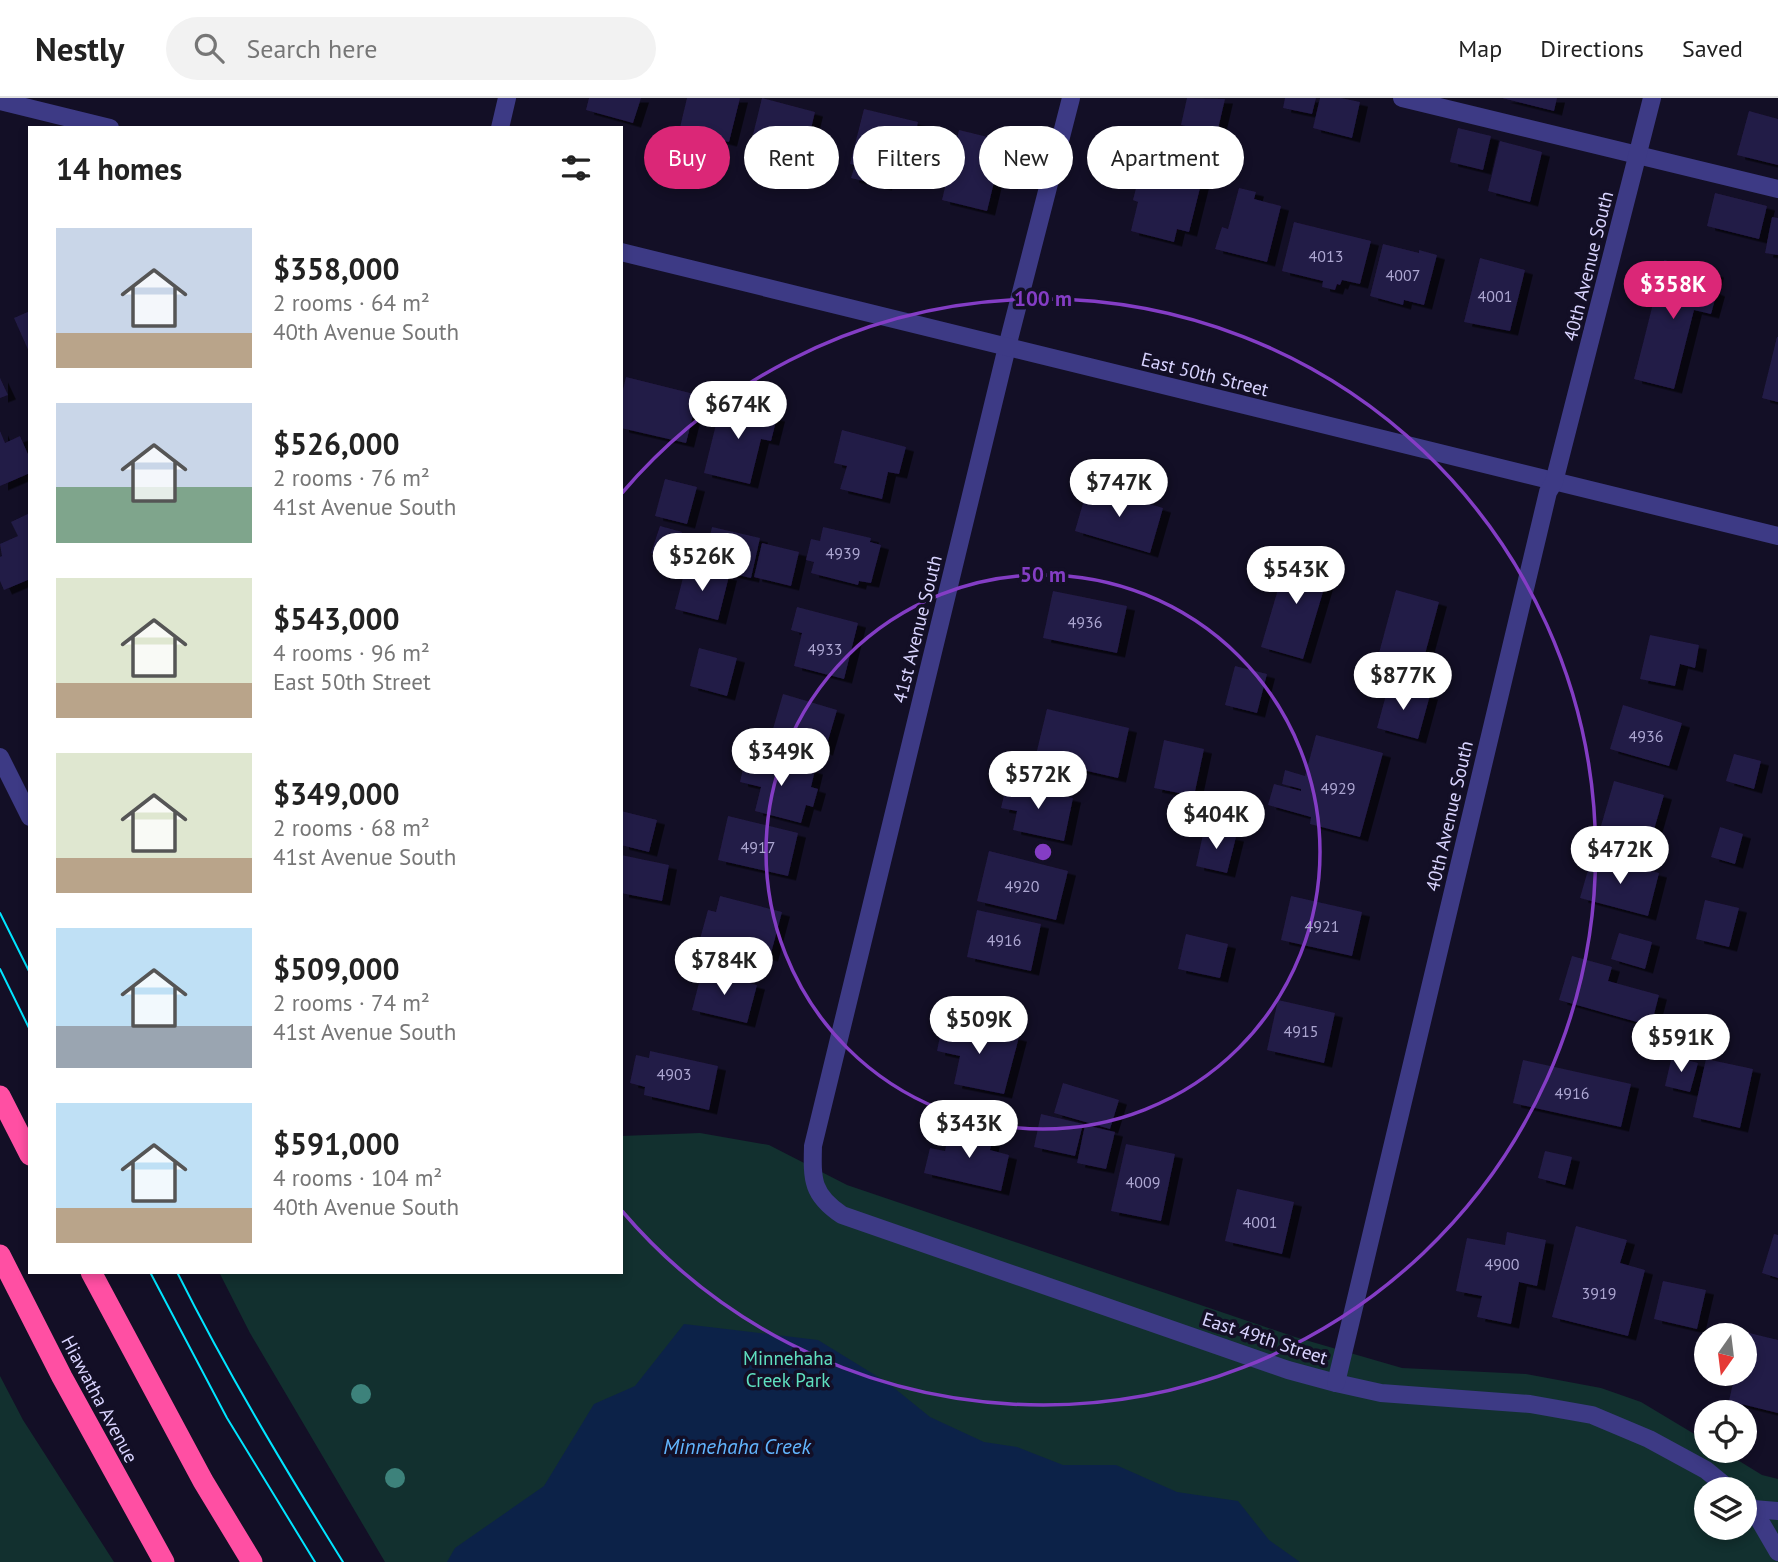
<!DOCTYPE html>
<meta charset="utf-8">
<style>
body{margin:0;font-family:"PT Sans",sans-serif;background:#f2f2f2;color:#222;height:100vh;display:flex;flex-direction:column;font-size:26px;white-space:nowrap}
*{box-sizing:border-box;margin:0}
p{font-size:23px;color:#767676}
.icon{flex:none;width:38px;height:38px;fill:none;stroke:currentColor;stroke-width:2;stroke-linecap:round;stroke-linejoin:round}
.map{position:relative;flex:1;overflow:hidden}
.drawer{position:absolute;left:28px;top:28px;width:595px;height:1148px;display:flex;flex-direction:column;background:#fff;border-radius:0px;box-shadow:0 4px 10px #0003}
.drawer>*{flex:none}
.hud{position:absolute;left:644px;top:28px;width:665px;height:63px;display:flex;gap:14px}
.needle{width:46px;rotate:194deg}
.controls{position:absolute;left:1694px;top:1225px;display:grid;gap:14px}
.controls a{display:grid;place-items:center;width:63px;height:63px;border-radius:50%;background:#fff;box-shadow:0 4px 10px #0003;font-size:35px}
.price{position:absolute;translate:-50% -60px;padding:0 16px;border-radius:24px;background:#fff;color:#222;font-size:23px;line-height:46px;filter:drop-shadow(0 2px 4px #0008)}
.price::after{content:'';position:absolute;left:50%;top:42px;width:21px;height:16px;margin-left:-10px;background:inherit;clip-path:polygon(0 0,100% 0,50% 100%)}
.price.current{background:#db2777;color:#fff}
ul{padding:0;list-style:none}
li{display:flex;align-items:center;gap:21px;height:175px;padding:0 28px}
li span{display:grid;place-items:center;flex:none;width:196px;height:140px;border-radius:0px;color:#555}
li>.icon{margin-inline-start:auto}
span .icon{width:84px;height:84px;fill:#fffc;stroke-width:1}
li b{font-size:30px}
h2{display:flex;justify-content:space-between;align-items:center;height:84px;padding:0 28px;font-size:30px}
.tag{padding:0 24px;border-radius:32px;background:#fff;box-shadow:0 4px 10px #0003;font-size:24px;line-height:63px}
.tag.current{background:#db2777;color:#fff}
header{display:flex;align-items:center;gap:42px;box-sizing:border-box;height:98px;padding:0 35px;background:#fff;border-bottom:2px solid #e0e0e0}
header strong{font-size:33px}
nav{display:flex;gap:38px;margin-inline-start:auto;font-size:24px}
.search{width:490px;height:63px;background:#f2f2f2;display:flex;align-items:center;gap:18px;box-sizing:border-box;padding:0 24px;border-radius:38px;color:#767676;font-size:26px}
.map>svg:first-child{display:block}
</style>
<header>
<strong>Nestly</strong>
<div class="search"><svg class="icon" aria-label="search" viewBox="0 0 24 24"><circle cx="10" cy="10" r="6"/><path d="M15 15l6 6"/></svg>Search here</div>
<nav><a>Map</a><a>Directions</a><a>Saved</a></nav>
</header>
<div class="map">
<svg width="1778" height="1464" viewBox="0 0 1778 1464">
<defs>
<filter id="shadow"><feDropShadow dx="8" dy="4.5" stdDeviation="0" flood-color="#0009"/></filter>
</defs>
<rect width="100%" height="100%" fill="#130f26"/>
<g fill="#12302f" fill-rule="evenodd">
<path d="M700 1035 769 1047 847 1087 1295 1239 1402 1270 1526 1276 1601 1290 1641 1304 1706 1343V1353H1723L1762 1377 1778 1381V1464H385L250 1235 219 1174H621V1038ZM1706 1391H1745V1430H1706Z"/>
<path d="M0 1278 23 1322 114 1464H0Z"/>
</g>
<path fill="#0c2248" d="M684 1226 818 1242 888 1285 930 1319 984 1344 1017 1349 1063 1367H1116L1177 1394 1238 1403 1269 1442 1300 1464H447L455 1450 544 1388 594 1306 635 1288Z"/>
<g fill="#241b47" filter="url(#shadow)">
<path d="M589 0H641L633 25 586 12Z"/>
<path d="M687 0H740L729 44 705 38 704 44 678 38Z"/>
<path d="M762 0 815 14 804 59 785 54 783 61 749 53Z"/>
<path d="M1187 0 1225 1 1217 35 1181 27Z"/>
<path d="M1285 0H1316L1312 16 1283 10Z"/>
<path d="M1320 0H1341L1360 4 1352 40 1313 30Z"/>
<path d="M1502 0H1557L1554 13Z"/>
<path d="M864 11 918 24 905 80 887 75 884 88 851 80 855 67 850 66Z"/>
<path d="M1749 13 1778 21V67L1737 57Z"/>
<path d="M1458 30 1491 38 1483 72 1450 64Z"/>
<path d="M959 32 1004 43 987 113 942 102Z"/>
<path d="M1500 43 1542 54 1530 104 1488 93Z"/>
<path d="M1144 59 1204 74 1189 134 1177 131 1174 144 1131 133 1138 104 1133 102Z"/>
<path d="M1239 90 1256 94 1254 101 1281 108 1267 164 1215 151 1222 129 1228 131Z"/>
<path d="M1715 95 1767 108 1759 141 1707 128Z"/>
<path d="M1772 119 1778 120V157L1765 155Z"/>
<path d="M1294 124 1371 143 1360 186 1342 182 1340 187 1337 186 1335 192 1322 189 1323 183 1282 173Z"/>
<path d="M1383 146 1419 155V152L1437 157 1424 207 1404 202 1403 207 1370 198Z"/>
<path d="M1480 160 1525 172 1510 233 1464 224Z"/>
<path d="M1664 162 1716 175 1712 192 1717 194 1711 216 1694 212 1674 291 1634 281Z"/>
<path d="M30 213V256L14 220Z"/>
<path d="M1777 239H1778V304L1762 300Z"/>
<path d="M626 279 698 297 686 345 621 330V301Z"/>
<path d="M0 280 8 297 0 300Z"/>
<path d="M741 302 759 306 757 314 777 319 771 343 761 341 750 386 704 375 721 306 739 310Z"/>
<path d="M842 332 906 349 899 376 888 374 882 401 840 391 847 368 834 365Z"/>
<path d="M0 333 5 345 20 338 30 361V375L0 388Z"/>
<path d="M665 381 697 389 687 426 655 418Z"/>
<path d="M1088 388 1163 410 1150 455 1075 433Z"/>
<path d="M30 415V481L4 492 0 483V459L2 458 0 446 18 438 11 424Z"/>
<path d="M660 428 682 434 674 462 651 455Z"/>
<path d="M712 429 760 440 751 480 703 469Z"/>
<path d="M823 429 871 440 870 444 881 447 871 485 859 483 858 487 811 475 814 464 806 462 811 441 820 443Z"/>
<path d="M762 445 799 454 791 488 754 479Z"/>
<path d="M1289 454 1331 467 1303 561 1261 549Z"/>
<path d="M686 468 729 478 718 522 675 511Z"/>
<path d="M1396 492 1439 504 1418 582 1375 570Z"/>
<path d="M1053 493 1127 508 1117 555 1043 540Z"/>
<path d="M797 509 858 525 844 581 794 568 802 535 791 532Z"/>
<path d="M1650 537 1699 547 1695 570 1680 566 1675 588 1640 581Z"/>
<path d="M699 550 737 560 727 598 690 588Z"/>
<path d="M1235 568 1267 576 1257 615 1225 607Z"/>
<path d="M1389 586 1430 597 1418 641 1377 630Z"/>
<path d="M783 596 837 612 825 653 771 638Z"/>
<path d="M1623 607 1682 625 1669 668 1610 651Z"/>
<path d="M1047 611 1129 630 1118 680 1035 661Z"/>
<path d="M1316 637 1383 655 1360 739 1310 726 1311 719 1268 707 1274 686 1301 693V691L1282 686 1285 672 1305 678Z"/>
<path d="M1164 642 1204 651 1194 698 1154 690Z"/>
<path d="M1734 656 1761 663 1754 691 1726 683Z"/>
<path d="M767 660 815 672 811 689 818 691 813 709 806 707 801 725 755 713 761 689 740 684 745 662 765 667Z"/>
<path d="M1614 683 1664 697 1651 742 1601 728Z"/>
<path d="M1007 685 1073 700 1064 743 1013 732 1017 713 1001 710Z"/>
<path d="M621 713 657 722 649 754 621 747Z"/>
<path d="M728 718 798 735 788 778 718 762Z"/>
<path d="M1720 729 1743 736 1735 766 1711 759Z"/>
<path d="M1204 732 1236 739 1227 775 1196 768Z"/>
<path d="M989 753 1068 773 1056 822 977 803Z"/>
<path d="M621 757 669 767 662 803 621 795Z"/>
<path d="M1592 758 1659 775 1648 818 1580 800Z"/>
<path d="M720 798 782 814 770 859 700 841 708 812 716 814Z"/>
<path d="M1291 798 1362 814 1352 858 1281 842Z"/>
<path d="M1705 802 1739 810 1729 849 1696 841Z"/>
<path d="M977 812 1041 826 1031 873 967 859Z"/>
<path d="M1619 835 1652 844 1645 871 1611 861Z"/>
<path d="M1186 836 1228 846 1220 880 1178 871Z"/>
<path d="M1572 858 1612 869 1608 883 1659 897 1651 928 1559 902Z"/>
<path d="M702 873 757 887 747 925 692 912Z"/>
<path d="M1278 902 1335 915 1324 965 1267 952Z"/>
<path d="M943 923 1019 939 1004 996 954 986 960 958 937 953Z"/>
<path d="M650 953 718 968 709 1012 644 997 645 989 630 985 636 957 649 960Z"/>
<path d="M1672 958 1698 965 1690 994 1665 988Z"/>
<path d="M1706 961 1753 971 1740 1030 1693 1019Z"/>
<path d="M1523 962 1631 986 1621 1029 1513 1005Z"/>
<path d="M1063 985 1119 1002 1110 1031 1054 1015Z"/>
<path d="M1041 1016 1083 1026 1075 1058 1034 1049Z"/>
<path d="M1085 1027 1115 1034 1106 1071 1077 1065Z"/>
<path d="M950 1029 993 1039 990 1052 1009 1057 1001 1093 924 1075 930 1050 945 1053Z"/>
<path d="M1126 1046 1175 1056 1161 1123 1111 1113Z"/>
<path d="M1545 1053 1572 1059 1565 1087 1538 1080Z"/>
<path d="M1237 1091 1294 1104 1282 1156 1225 1143Z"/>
<path d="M1576 1128 1627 1142 1620 1165 1645 1172 1628 1238 1552 1219Z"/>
<path d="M1507 1134 1546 1142 1537 1188 1519 1184 1511 1226 1477 1219 1482 1198 1456 1193 1467 1140 1505 1147Z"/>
<path d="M1774 1136 1778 1137V1180L1762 1175Z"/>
<path d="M1663 1183 1706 1192 1697 1231 1654 1221Z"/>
<path d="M1745 1234 1778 1242V1315L1729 1303 1735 1276H1745Z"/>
</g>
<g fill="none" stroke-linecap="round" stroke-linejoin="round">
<g stroke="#3d3a85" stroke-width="18">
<path d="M1071 0 1007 249 813 1048C812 1082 812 1097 842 1117L1288 1272 1336 1285 1381 1295 1530 1306 1592 1317 1649 1341 1706 1372 1729 1391"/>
<path d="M1402 0 1778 91"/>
<path d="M0 3 110 30"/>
<path d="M500 30 507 0"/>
<path d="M621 154 1778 438"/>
<path d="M0 659 30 719"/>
<path d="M1336 1285 1548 394 1554 384 1652 0"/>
<path d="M1745 1404 1753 1411 1778 1454"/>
<path d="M1753 1411 1778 1413"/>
</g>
<g stroke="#ff4fa3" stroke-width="21">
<path d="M0 998 30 1057"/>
<path d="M0 1157 62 1279 164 1464"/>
<path d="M91 1174 203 1383 252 1464"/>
</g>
<g stroke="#00e5ff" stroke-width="2">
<path d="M0 815 30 875"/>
<path d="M0 871 30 932"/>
<path d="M150 1174 227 1320 315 1464"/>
<path d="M177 1174C227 1274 284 1369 343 1464"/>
</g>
</g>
<g fill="#3d827b">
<circle cx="361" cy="1296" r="10"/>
<circle cx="395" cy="1380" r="10"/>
</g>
<g fill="none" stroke="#843dc5" stroke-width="3.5">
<circle cx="1043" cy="754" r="277"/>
<path d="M622 395A553 553 0 1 1 622 1113"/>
</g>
<g text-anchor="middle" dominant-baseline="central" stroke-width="7" stroke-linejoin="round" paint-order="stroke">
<g font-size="16" fill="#aca6d1">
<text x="1326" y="158">4013</text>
<text x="1403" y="177">4007</text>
<text x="1495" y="198">4001</text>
<text x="843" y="455">4939</text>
<text x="1085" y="524">4936</text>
<text x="825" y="551">4933</text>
<text x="1646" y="638">4936</text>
<text x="1338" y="690">4929</text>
<text x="758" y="749">4917</text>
<text x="1022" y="788">4920</text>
<text x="1322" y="828">4921</text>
<text x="1004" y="842">4916</text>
<text x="1301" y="933">4915</text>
<text x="674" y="976">4903</text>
<text x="1572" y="995">4916</text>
<text x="1143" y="1084">4009</text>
<text x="1260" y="1124">4001</text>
<text x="1502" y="1166">4900</text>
<text x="1599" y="1195">3919</text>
</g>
<g font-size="19" fill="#d9d4ff" stroke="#130f26">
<text transform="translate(1588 168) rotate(-76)">40th Avenue South</text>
<text transform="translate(1205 276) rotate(14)">East 50th Street</text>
<text transform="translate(917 531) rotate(-76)">41st Avenue South</text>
<text transform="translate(1449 718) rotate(-77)">40th Avenue South</text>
<text transform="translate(1265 1240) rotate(18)">East 49th Street</text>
<text transform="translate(100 1301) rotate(62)">Hiawatha Avenue</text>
</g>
<g font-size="19" fill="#5fe0c0" stroke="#130f26">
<text x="788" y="1260">Minnehaha<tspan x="788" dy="22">Creek Park</tspan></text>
</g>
<g font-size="21" font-style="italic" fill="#62b6ff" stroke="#130f26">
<text x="737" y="1348">Minnehaha Creek</text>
</g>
</g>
<circle cx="1043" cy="754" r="10" fill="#843dc5" stroke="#130f26" stroke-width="3.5"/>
<g font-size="21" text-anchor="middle" font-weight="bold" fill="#843dc5" stroke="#130f26" stroke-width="7" stroke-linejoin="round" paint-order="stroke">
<text x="1043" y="208">100 m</text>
<text x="1043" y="484">50 m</text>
</g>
</svg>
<div class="controls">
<a><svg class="needle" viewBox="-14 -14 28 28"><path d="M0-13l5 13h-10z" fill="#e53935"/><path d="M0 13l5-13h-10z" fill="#767676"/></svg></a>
<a><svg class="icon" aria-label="locate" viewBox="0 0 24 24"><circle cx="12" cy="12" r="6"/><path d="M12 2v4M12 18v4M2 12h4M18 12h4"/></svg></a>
<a><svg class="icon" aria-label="layers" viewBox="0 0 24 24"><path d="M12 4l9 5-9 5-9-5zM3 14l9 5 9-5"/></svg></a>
</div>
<b class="price current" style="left:1673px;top:223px">$358K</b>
<b class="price" style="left:738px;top:343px">$674K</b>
<b class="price" style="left:1119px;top:421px">$747K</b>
<b class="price" style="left:702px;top:495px">$526K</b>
<b class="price" style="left:1296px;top:508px">$543K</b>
<b class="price" style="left:1403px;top:614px">$877K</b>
<b class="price" style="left:781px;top:690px">$349K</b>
<b class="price" style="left:1038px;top:713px">$572K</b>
<b class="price" style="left:1216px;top:753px">$404K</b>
<b class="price" style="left:1620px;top:788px">$472K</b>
<b class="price" style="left:724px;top:899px">$784K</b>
<b class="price" style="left:979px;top:958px">$509K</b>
<b class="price" style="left:1681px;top:976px">$591K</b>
<b class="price" style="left:969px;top:1062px">$343K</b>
<div class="hud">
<a class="tag current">Buy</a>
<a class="tag">Rent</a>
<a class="tag">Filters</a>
<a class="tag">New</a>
<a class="tag">Apartment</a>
</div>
<section class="drawer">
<h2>14 homes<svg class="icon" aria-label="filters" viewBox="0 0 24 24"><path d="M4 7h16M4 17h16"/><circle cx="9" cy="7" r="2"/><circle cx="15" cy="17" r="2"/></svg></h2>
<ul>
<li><span style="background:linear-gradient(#c9d6e8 75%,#b9a48a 0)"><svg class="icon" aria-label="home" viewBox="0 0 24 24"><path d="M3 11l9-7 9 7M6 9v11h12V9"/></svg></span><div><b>$358,000</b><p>2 rooms · 64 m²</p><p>40th Avenue South</p></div></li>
<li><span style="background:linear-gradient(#c9d6e8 60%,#7fa58c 0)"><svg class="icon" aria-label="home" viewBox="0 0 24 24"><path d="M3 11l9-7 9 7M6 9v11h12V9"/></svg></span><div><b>$526,000</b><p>2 rooms · 76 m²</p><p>41st Avenue South</p></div></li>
<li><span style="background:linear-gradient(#dfe7d0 75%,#b9a48a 0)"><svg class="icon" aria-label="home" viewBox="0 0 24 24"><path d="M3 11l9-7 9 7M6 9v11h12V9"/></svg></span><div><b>$543,000</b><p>4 rooms · 96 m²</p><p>East 50th Street</p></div></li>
<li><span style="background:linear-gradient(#dfe7d0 75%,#b9a48a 0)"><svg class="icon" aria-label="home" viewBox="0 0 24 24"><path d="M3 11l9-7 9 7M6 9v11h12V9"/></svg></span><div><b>$349,000</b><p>2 rooms · 68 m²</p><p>41st Avenue South</p></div></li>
<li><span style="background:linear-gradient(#bfe0f5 70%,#9aa5b1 0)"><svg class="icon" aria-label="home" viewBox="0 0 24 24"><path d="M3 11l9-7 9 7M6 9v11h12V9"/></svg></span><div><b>$509,000</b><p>2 rooms · 74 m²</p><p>41st Avenue South</p></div></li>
<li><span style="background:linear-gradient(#bfe0f5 75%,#b9a48a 0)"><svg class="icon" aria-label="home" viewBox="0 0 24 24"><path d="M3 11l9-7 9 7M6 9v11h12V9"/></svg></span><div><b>$591,000</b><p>4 rooms · 104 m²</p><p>40th Avenue South</p></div></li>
</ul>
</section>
</div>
